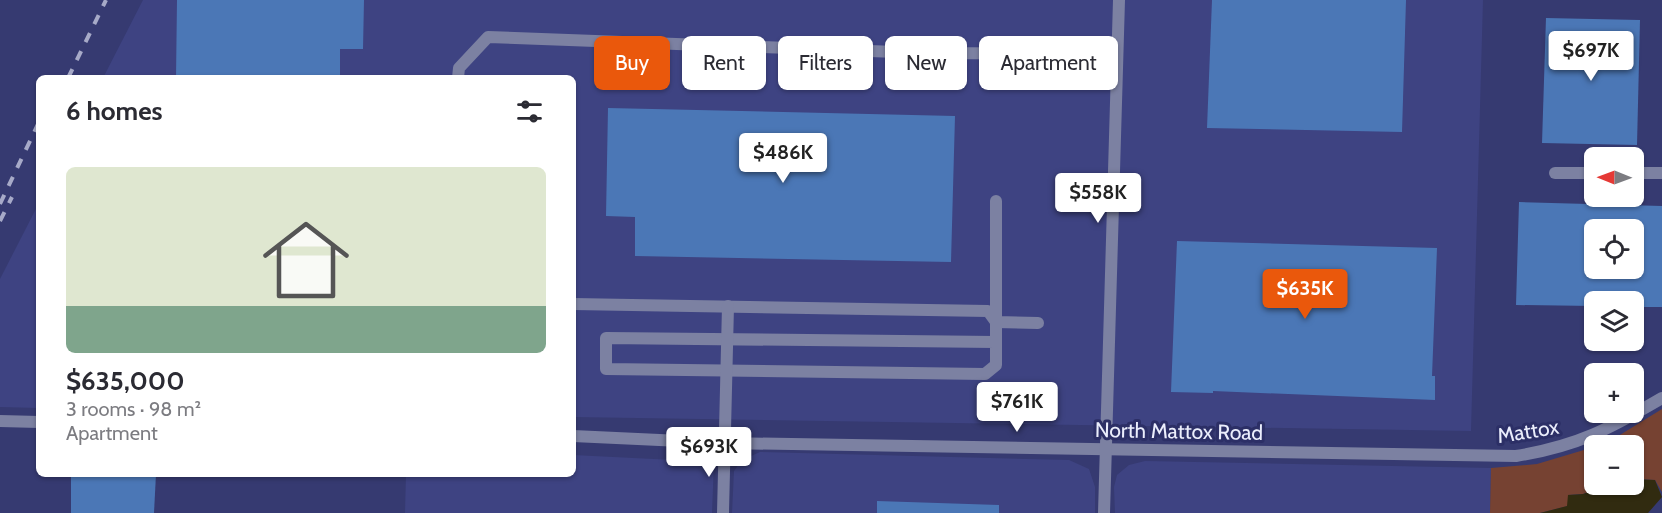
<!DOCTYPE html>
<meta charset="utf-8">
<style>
body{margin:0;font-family:Cabin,sans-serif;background:#f2f2f3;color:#2b2b33;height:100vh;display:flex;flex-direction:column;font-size:22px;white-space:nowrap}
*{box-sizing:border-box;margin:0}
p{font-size:20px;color:#7c7c81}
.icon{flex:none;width:33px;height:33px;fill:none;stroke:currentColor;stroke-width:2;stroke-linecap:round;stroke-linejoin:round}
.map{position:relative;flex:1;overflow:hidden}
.sheet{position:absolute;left:36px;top:75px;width:540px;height:402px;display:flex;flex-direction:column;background:#fff;border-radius:9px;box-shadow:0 2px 4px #0004}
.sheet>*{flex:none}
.banner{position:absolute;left:594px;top:36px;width:570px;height:54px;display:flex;gap:12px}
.needle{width:39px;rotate:271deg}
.tools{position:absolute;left:1584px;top:147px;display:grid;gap:12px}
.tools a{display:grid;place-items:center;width:60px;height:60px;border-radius:9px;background:#fff;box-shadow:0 2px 4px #0004;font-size:30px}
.price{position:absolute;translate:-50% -51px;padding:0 14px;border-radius:6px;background:#fff;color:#222;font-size:20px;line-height:39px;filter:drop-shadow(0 2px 3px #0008)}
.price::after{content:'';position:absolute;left:50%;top:36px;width:18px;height:14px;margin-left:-9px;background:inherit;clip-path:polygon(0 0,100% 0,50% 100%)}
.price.current{background:#ea580c;color:#fff}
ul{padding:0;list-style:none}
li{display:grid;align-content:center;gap:12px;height:318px;padding:0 30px}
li+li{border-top:2px solid #e1e1e2}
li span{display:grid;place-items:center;height:186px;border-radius:9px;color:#555}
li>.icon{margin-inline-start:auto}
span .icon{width:108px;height:108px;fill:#fffc;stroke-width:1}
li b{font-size:26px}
h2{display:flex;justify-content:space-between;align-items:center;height:72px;padding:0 30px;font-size:26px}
.pill{padding:0 21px;border-radius:9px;background:#fff;box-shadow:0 2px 4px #0004;font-size:21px;line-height:54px}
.pill.current{background:#ea580c;color:#fff}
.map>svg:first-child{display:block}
</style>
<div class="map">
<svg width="1662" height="513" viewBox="0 0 1662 513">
<rect width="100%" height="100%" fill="#363a71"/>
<g fill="#3e4382">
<path d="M143 0H1483L1471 431 573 417V78H103Z"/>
<path d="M39 203V408L0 407V279Z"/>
<path d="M760 452 1069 460 1089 469 1095 487V513H732L734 471 742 460Z"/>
<path d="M573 455 714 462 712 513H405L406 474H573Z"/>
<path d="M1145 461 1491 468 1490 513H1115L1114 487 1117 475 1129 465Z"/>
</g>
<g fill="#764232">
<path d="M1662 409V492L1655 480 1634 479V446H1597L1615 438Z"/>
<path d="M1594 447V484L1608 485 1583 494 1568 495V506L1540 513H1490L1491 468 1537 464Z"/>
</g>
<path fill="#312b10" d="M1634 479 1655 480 1662 497 1648 513H1540L1567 506 1568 495 1583 494 1608 485 1634 484Z"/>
<g fill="#4b77b6" fill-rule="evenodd">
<path d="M177 0H364L363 49H340V78H176Z"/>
<path d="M1212 0H1406L1402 132 1207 128Z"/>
<path d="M1546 18 1640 20 1637 145 1542 143Z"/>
<path d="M608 108 955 116 951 262 635 256V217L606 216Z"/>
<path d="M1519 202 1662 206V307H1634V302H1594V306L1516 305ZM1594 230H1634V268H1594Z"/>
<path d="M1177 241 1437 248 1432 376H1435V400L1213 391V393L1171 392Z"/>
<path d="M71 474H156L154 513H71Z"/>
<path d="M877 501 999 505V513H877Z"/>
</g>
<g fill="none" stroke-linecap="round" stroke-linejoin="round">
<g stroke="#7c81a2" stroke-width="12">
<path d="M458 78 459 68 488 37 923 53 1117 54"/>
<path d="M1555 173H1594"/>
<path d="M1634 173H1662"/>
<path d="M573 304 988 311 996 322 1038 323"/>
<path d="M995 342 606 338V369L985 374 996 365V201"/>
<path d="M0 421 39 422"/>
<path d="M573 436 724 443 1516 456C1578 446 1609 429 1662 398"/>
<path d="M723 513 728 306"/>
<path d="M1104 513 1119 0"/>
</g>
<g stroke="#a7aac8" stroke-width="4" stroke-dasharray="10 10" stroke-linecap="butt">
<path d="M68 78 106 0"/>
<path d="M0 204 39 122"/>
<path d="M0 221 12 197"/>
</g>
</g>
<g text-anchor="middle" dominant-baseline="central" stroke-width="6" stroke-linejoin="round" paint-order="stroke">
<g font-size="21" fill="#ebeefc" stroke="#2c2f66">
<text transform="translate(1179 431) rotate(1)">North Mattox Road</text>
<text transform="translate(1528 431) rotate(-9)">Mattox</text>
</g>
</g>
</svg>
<div class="tools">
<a><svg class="needle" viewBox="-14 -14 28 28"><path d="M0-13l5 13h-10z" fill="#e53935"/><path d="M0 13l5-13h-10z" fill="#7c7c81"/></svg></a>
<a><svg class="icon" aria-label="locate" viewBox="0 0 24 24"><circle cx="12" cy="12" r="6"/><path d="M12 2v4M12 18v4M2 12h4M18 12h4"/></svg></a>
<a><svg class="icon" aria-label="layers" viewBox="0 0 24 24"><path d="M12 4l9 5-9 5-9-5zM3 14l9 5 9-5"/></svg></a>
<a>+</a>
<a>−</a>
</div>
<b class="price" style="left:1591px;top:82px">$697K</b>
<b class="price" style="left:783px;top:184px">$486K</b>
<b class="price" style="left:1098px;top:224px">$558K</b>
<b class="price current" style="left:1305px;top:320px">$635K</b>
<b class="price" style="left:1017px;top:433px">$761K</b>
<b class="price" style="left:709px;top:478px">$693K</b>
<div class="banner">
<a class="pill current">Buy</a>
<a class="pill">Rent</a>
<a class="pill">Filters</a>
<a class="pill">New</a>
<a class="pill">Apartment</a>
</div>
<section class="sheet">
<h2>6 homes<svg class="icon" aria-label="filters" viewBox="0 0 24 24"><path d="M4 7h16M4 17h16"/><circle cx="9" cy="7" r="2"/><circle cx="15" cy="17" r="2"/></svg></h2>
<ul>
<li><span style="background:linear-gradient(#dfe7d0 75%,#7fa58c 0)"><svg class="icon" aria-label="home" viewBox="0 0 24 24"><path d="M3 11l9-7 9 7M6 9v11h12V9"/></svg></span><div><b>$635,000</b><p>3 rooms · 98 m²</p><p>Apartment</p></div></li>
</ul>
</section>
</div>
